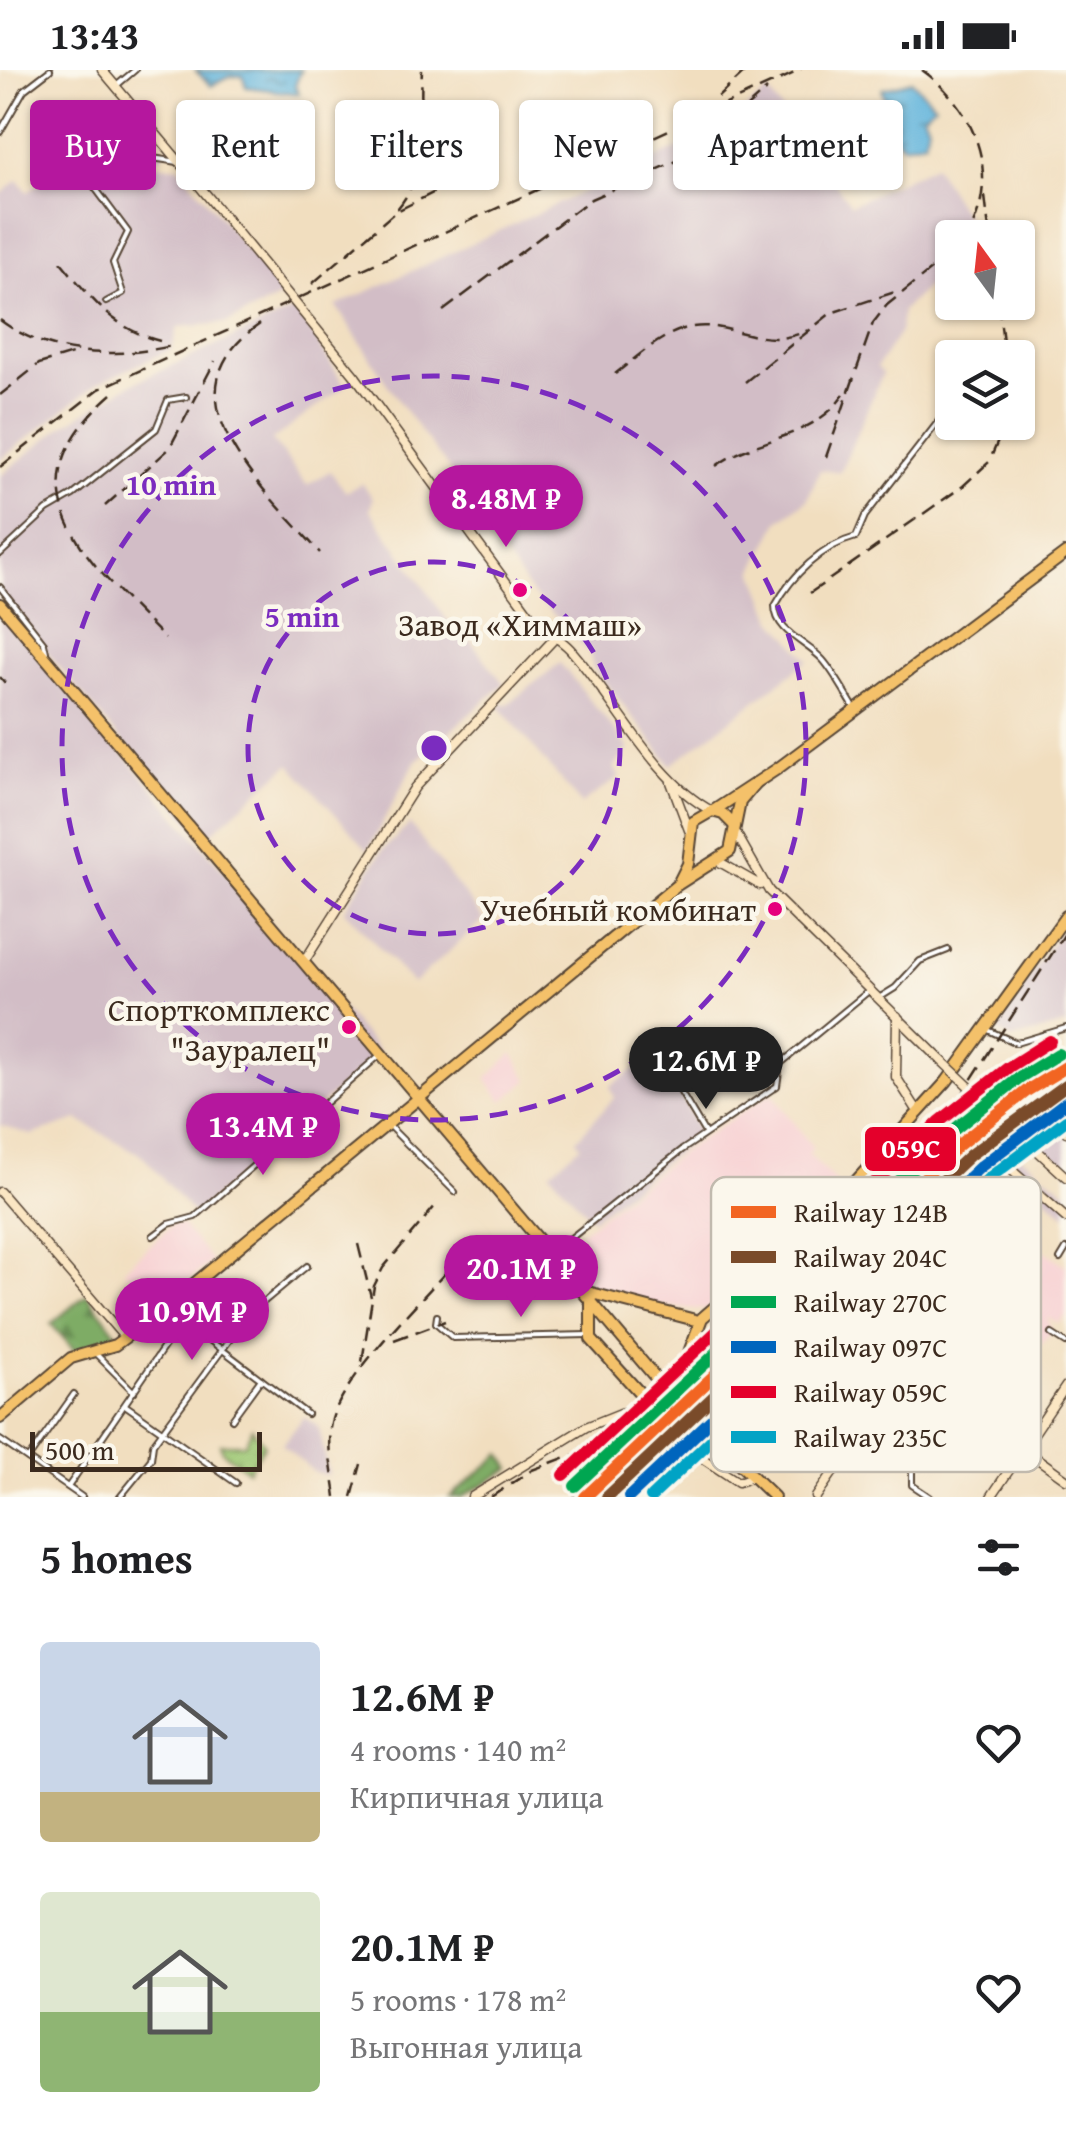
<!DOCTYPE html>
<meta charset="utf-8">
<style>
body{margin:0;font-family:"Gentium Book Plus",serif;background:#f6f6f6;color:#202124;height:100vh;display:flex;flex-direction:column;font-size:38px;white-space:nowrap}
*{box-sizing:border-box;margin:0}
p{font-size:32px;color:#757577}
.icon{flex:none;width:55px;height:55px;fill:none;stroke:currentColor;stroke-width:2;stroke-linecap:round;stroke-linejoin:round}
.map{position:relative;height:1427px;overflow:hidden}
.panel{display:flex;flex-direction:column;background:#fff;flex:1}
.panel>*{flex:none}
.banner{position:absolute;left:30px;top:30px;width:1008px;height:90px;display:flex;gap:20px}
.needle{width:65px;rotate:345deg}
.controls{position:absolute;left:935px;top:150px;display:grid;gap:20px}
.controls a{display:grid;place-items:center;width:100px;height:100px;border-radius:10px;background:#fff;box-shadow:0 2px 8px #0004;font-size:50px}
.scale{position:absolute;left:30px;bottom:25px;width:232px;box-sizing:border-box;padding-left:10px;border:5px solid #3b2a1e;border-top:0;font-size:28px;line-height:35px;white-space:nowrap;color:#3b2a1e;-webkit-text-stroke:8px #fbf7ec;paint-order:stroke}
.price{position:absolute;translate:-50% -85px;padding:0 22px;border-radius:35px;background:#b5179e;color:#fff;font-size:32px;line-height:65px;filter:drop-shadow(0 2px 5px #0008)}
.price::after{content:'';position:absolute;left:50%;top:60px;width:30px;height:22px;margin-left:-15px;background:inherit;clip-path:polygon(0 0,100% 0,50% 100%)}
.price.active{background:#222;color:#fff}
ul{padding:0;list-style:none}
li{display:flex;align-items:center;gap:30px;height:250px;padding:0 40px}
li span{display:grid;place-items:center;flex:none;width:280px;height:200px;border-radius:10px;color:#555}
li>.icon{margin-inline-start:auto}
span .icon{width:120px;height:120px;fill:#fffc;stroke-width:1}
li b{font-size:42px}
h2{display:flex;justify-content:space-between;align-items:center;height:120px;padding:0 40px;font-size:42px}
.pill{padding:0 35px;border-radius:10px;background:#fff;box-shadow:0 2px 8px #0004;font-size:35px;line-height:90px}
.pill.active{background:#b5179e;color:#fff}
.status{display:flex;justify-content:space-between;align-items:center;height:70px;padding:0 50px;background:#fff;direction:ltr}
.status svg{height:28px;fill:currentColor}
.map>svg:first-child{display:block}
</style>
<div class="status"><b>13:43</b><svg viewBox="0 0 49 12"><path d="M0 12V9h3v3zM5 12V6h3v6zM10 12V3h3v9zM15 12V0h3v12zM26 1h20v11H26zM47 4h2v5h-2z"/></svg></div>
<div class="map">
<svg width="1066" height="1427" viewBox="0 0 1066 1427">
<defs>
<pattern id="forest-firs" width="22" height="20" patternUnits="userSpaceOnUse" patternTransform="scale(2.5)"><rect width="22" height="20" fill="#7eac65"/><path d="M5 1l3.5 6h-7zM16 11l3.5 6h-7z" fill="#688c53"/></pattern>
<pattern id="wetland-marsh" width="20" height="14" patternUnits="userSpaceOnUse" patternTransform="scale(2.5)"><rect width="20" height="14" fill="#9dc773"/><path d="M1 5h8M5 5V1M11 12h8M15 12V8" fill="none" stroke="#81a25e"/></pattern>
<pattern id="water-ripples" width="26" height="14" patternUnits="userSpaceOnUse" patternTransform="scale(2.5)"><rect width="26" height="14" fill="#61b4dc"/><path d="M2 4q2-2 4 0t4 0M15 11q2-2 4 0t4 0" fill="none" stroke="#5193b2"/></pattern>
</defs>
<rect width="100%" height="100%" fill="#fbf7ec"/>
<filter id="ink" filterUnits="userSpaceOnUse"><feTurbulence type="fractalNoise" baseFrequency=".01" numOctaves="2"/><feDisplacementMap in="SourceGraphic" scale="20" xChannelSelector="R" yChannelSelector="G"/><feConvolveMatrix kernelMatrix="1 2 1 2 8 2 1 2 1" color-interpolation-filters="sRGB"/></filter>
<filter id="wash" filterUnits="userSpaceOnUse"><feTurbulence type="fractalNoise" baseFrequency=".0048" numOctaves="4" result="noise"/><feDisplacementMap in="SourceGraphic" scale="40" xChannelSelector="R" yChannelSelector="G"/><feGaussianBlur stdDeviation="2.25" result="paint"/><feColorMatrix in="noise" values="0 0 0 0 0 0 0 0 0 0 0 0 0 0 0 0 0 1.4 0 .05"/><feComposite in="paint" operator="in"/></filter>
<g filter="url(#wash)">
<rect width="100%" height="100%" fill="#f1debf"/>
<g fill="#f7cfd2">
<path d="M513 983 529 1010 503 1031 486 1009Z"/>
<path d="M771 1023 813 1078 808 1084 844 1121 706 1240 651 1235 582 1219 553 1184 683 1081Z"/>
<path d="M181 1154 212 1191 158 1235 123 1200 172 1155Z"/>
<path d="M1021 1164 1066 1196V1245L1059 1254 1047 1247 1052 1261 1032 1284 1005 1263 992 1204Z"/>
</g>
<g fill="#d2bdc6">
<path d="M768 21 851 135 934 95 976 163 975 167 952 168V192L902 241 900 262 877 297 883 303 840 402 820 400 807 430 779 451 754 500 773 549 809 590 671 695 593 597 590 584 572 562 533 525 480 450 484 446 399 332 336 236 720 59Z"/>
<path d="M125 39 165 83 161 87 95 76Z"/>
<path d="M74 84 179 97 285 225 227 253 178 257 172 279 98 313 0 390V125L18 110 28 122Z"/>
<path d="M297 239 345 316 272 370 307 415 330 401 346 422 362 413 373 428 370 440 447 550 459 556 504 614 415 692 368 780 290 694 204 769 0 526V406L60 358 131 314Z"/>
<path d="M0 540 380 983 194 1145 143 1086 78 1050 31 1065 0 1055Z"/>
<path d="M560 593 629 678 614 698 620 707 581 734 498 635 508 634Z"/>
<path d="M410 754 484 850 413 914 344 840 383 780Z"/>
<path d="M1066 852V955L1011 969 995 958Z"/>
<path d="M649 989 681 1025 700 1064 592 1149 550 1102 581 1075 576 1070 614 1028 610 1016Z"/>
<path d="M1066 1017V1039L1062 1043 1066 1055 1043 1031Z"/>
<path d="M1038 1039 1066 1066V1100L1016 1056Z"/>
<path d="M1001 1071 1066 1121V1145L990 1080Z"/>
<path d="M980 1081 1023 1123 1004 1144 993 1136 989 1141 978 1134 959 1160 964 1170 960 1173 943 1154 933 1162 924 1152 909 1165 899 1155Z"/>
<path d="M304 1347 319 1358 329 1405 314 1402 282 1375Z"/>
</g>
<g fill="url(#forest-firs)" stroke="#5c6b42" stroke-width="2.5">
<path d="M87 1224 119 1267 108 1275 76 1282 51 1254Z"/>
<path d="M501 1384 511 1398 462 1427H450Z"/>
</g>
<path fill="url(#wetland-marsh)" stroke="#6c7848" stroke-width="2.5" d="M252 1358 264 1375 248 1401 222 1381 220 1374H245Z"/>
<g fill="url(#water-ripples)" stroke="#4e6f7d" stroke-width="2.5">
<path d="M301 0 295 16 299 24 246 17 243 6H231L211 16 196 1Z"/>
<path d="M912 11 935 35 923 45 928 55 925 71 903 75 893 65 896 52 886 40 882 19Z"/>
</g>
</g>
<g filter="url(#ink)">
<g fill="none" stroke-linecap="round" stroke-linejoin="round">
<g stroke="#564536" stroke-width="8">
<g id="street">
<path d="M116 16 135 0"/>
<path d="M0 62 24 20 50 0"/>
<path d="M106 232 123 223 113 193 128 162 87 107 77 81 89 78 178 92"/>
<path d="M0 484 47 440 73 425 156 359 168 330 186 327"/>
<path d="M0 517 44 573 46 582"/>
<path d="M855 639C845 623 835 604 823 590 808 573 775 562 775 536 792 505 822 476 856 467L865 446 952 334"/>
<path d="M879 928 895 918 920 891 948 880"/>
<path d="M988 960 1016 973 1066 958"/>
<path d="M680 1021 705 1063"/>
<path d="M388 1055 455 1122"/>
<path d="M153 1166 169 1154 195 1147 381 984"/>
<path d="M552 1183 682 1080 777 1016 780 994 870 920"/>
<path d="M1060 1189 1066 1179"/>
<path d="M954 1224 991 1190 1014 1158"/>
<path d="M166 1237 307 1344"/>
<path d="M437 1246 436 1253 453 1268 589 1265"/>
<path d="M1052 1264 1066 1273"/>
<path d="M96 1284 134 1322"/>
<path d="M125 1335 236 1413"/>
<path d="M967 1338 991 1303 1007 1314"/>
<path d="M756 1348 913 1201 902 1188 911 1179"/>
<path d="M232 1349 261 1309"/>
<path d="M0 1370 82 1427"/>
<path d="M28 1389 74 1324"/>
<path d="M912 1399V1415L930 1427"/>
<path d="M68 1417 181 1252"/>
<path d="M120 1427 151 1389 153 1374 248 1245 307 1196"/>
</g>
</g>
<g stroke="#564536" stroke-width="11">
<g id="secondary">
<path d="M102 0 183 96"/>
<path d="M355 306 534 550C545 562 560 568 570 579 615 629 653 710 712 741"/>
<path d="M671 712 689 760"/>
<path d="M736 763 769 821 942 991"/>
<path d="M716 790 760 815"/>
<path d="M304 892 415 717 555 568"/>
<path d="M897 946 896 1007 919 1043"/>
<path d="M1032 1032 1066 1062"/>
<path d="M1018 1063 1066 1107"/>
<path d="M982 1074 1066 1148"/>
<path d="M0 1122 125 1268"/>
<path d="M906 1295 1066 1409"/>
<path d="M670 1367 738 1412 750 1408"/>
<path d="M472 1427 586 1357 648 1332"/>
<path d="M615 1427 731 1302 1014 1045 1066 1010"/>
<path d="M816 1427 954 1227 895 1155"/>
<path d="M991 1427 1066 1316"/>
</g>
</g>
<g stroke="#564536" stroke-width="14">
<g id="primary">
<path d="M0 534 661 1314"/>
<path d="M713 741 777 699 1066 483"/>
<path d="M679 812 688 794 693 752 712 741 723 744 734 755"/>
<path d="M580 1220 699 1251"/>
<path d="M591 1234V1269L648 1332 662 1327 678 1311 702 1248 836 1133 947 1011 1066 846"/>
<path d="M0 1348 71 1288 115 1275 166 1237 677 815 730 781 740 732 756 713"/>
<path d="M695 1351 774 1427"/>
</g>
</g>
<use href="#street" stroke="#fff" stroke-width="4"/>
<use href="#secondary" stroke="#fbe6c3" stroke-width="8"/>
<use href="#primary" stroke="#f4c16a" stroke-width="10"/>
<g stroke="#3b2a1e" stroke-width="2.5" stroke-dasharray="15 8" stroke-linecap="butt">
<path d="M922 0C976 39 1003 107 966 168"/>
<path d="M718 27 747 0"/>
<path d="M985 126 990 168"/>
<path d="M397 139C429 103 419 46 422 0"/>
<path d="M61 192C91 228 113 259 160 271"/>
<path d="M312 214 395 142 485 97"/>
<path d="M998 232 1005 288"/>
<path d="M443 241 591 129 679 90 719 62 767 19"/>
<path d="M0 250C48 287 117 289 176 275"/>
<path d="M260 254C155 326 267 421 320 483"/>
<path d="M615 304C636 288 660 265 687 258 730 248 761 283 808 260"/>
<path d="M745 312 831 243 898 221"/>
<path d="M112 324C0 422 91 492 165 569"/>
<path d="M0 325 39 294 72 284"/>
<path d="M826 387 873 253 887 235 952 183"/>
<path d="M716 396C756 366 814 370 844 324"/>
<path d="M0 397 99 319 801 0"/>
<path d="M105 436 169 379 215 291"/>
<path d="M810 523 963 416 989 392 1006 352"/>
<path d="M0 607 5 613"/>
<path d="M358 1174 371 1227"/>
<path d="M394 1270 445 1251"/>
<path d="M362 1292 374 1216 383 1198 436 1135"/>
<path d="M638 1353 709 1291 755 1212 962 1024 1066 862"/>
<path d="M336 1427C333 1404 327 1381 330 1358 335 1313 428 1223 460 1187"/>
<path d="M352 1427 361 1394"/>
<path d="M491 1427 532 1400 593 1377"/>
<path d="M574 1427 659 1349"/>
</g>
<g stroke="#564536" stroke-width="11" stroke-linecap="butt">
<g id="secondary-bridge">
<path d="M183 96 355 306"/>
<path d="M942 991 1018 1063"/>
</g>
</g>
<g stroke="#564536" stroke-width="14" stroke-linecap="butt">
<path id="primary-bridge" d="M661 1314 695 1351"/>
</g>
<use href="#secondary-bridge" stroke="#fbe6c3" stroke-width="8"/>
<use href="#primary-bridge" stroke="#f4c16a" stroke-width="10"/>
<g stroke="#fbf7ec" stroke-width="20">
<path id="rail-1" d="M585 1427 960 1074 1028 1020 1066 997"/>
</g>
<g stroke="#fbf7ec" stroke-width="20">
<path id="rail-2" d="M607 1427 970 1085 1066 1015"/>
</g>
<g stroke="#fbf7ec" stroke-width="20">
<path id="rail-3" d="M575 1416 950 1063 1019 1008 1058 984"/>
</g>
<g stroke="#fbf7ec" stroke-width="20">
<path id="rail-4" d="M629 1427 980 1097 1066 1032"/>
</g>
<g stroke="#fbf7ec" stroke-width="20">
<path id="rail-5" d="M564 1405 939 1052 1009 997 1050 971"/>
</g>
<g stroke="#fbf7ec" stroke-width="20">
<path id="rail-6" d="M651 1427 989 1108 1066 1050"/>
</g>
<use href="#rail-1" stroke="#f26522" stroke-width="12"/>
<use href="#rail-2" stroke="#7a4b2a" stroke-width="12"/>
<use href="#rail-3" stroke="#00a651" stroke-width="12"/>
<use href="#rail-4" stroke="#0065bd" stroke-width="12"/>
<use href="#rail-5" stroke="#e4002b" stroke-width="12"/>
<use href="#rail-6" stroke="#03a3c5" stroke-width="12"/>
</g>
</g>
<g fill="none" stroke="#7b2cbf" stroke-width="5" stroke-dasharray="18 12">
<circle cx="434" cy="678" r="186"/>
<circle cx="434" cy="678" r="372"/>
</g>
<g fill="#e5007d" stroke="#fbf7ec" stroke-width="4">
<circle cx="520" cy="520" r="9"/>
<circle cx="775" cy="839" r="9"/>
<circle cx="349" cy="957" r="9"/>
</g>
<g text-anchor="middle" dominant-baseline="central" stroke-width="9" stroke-linejoin="round" paint-order="stroke">
<g font-size="32" fill="#3b2a1e" stroke="#fbf7ec" text-anchor="end">
<text x="520" y="554" text-anchor="middle">Завод «Химмаш»</text>
<text x="756" y="839">Учебный комбинат</text>
<text x="330" y="939">Спорткомплекс<tspan x="330" dy="40">"Зауралец"</tspan></text>
</g>
</g>
<rect x="711" y="1107" width="330" height="295" rx="15" fill="#fbf7ec" stroke="#c1baae" stroke-width="2.5"/>
<rect x="731" y="1136" width="45" height="12" fill="#f26522"/>
<rect x="731" y="1181" width="45" height="12" fill="#7a4b2a"/>
<rect x="731" y="1226" width="45" height="12" fill="#00a651"/>
<rect x="731" y="1271" width="45" height="12" fill="#0065bd"/>
<rect x="731" y="1316" width="45" height="12" fill="#e4002b"/>
<rect x="731" y="1361" width="45" height="12" fill="#03a3c5"/>
<g font-size="28" fill="#3b2a1e">
<text x="794" y="1152">Railway 124В</text>
<text x="794" y="1197">Railway 204С</text>
<text x="794" y="1242">Railway 270С</text>
<text x="794" y="1287">Railway 097С</text>
<text x="794" y="1332">Railway 059С</text>
<text x="794" y="1377">Railway 235С</text>
</g>
<circle cx="434" cy="678" r="15" fill="#7b2cbf" stroke="#fbf7ec" stroke-width="5"/>
<g font-size="30" text-anchor="middle" font-weight="bold" fill="#7b2cbf" stroke="#fbf7ec" stroke-width="9" stroke-linejoin="round" paint-order="stroke">
<text x="171" y="425">10 min</text>
<text x="302" y="557">5 min</text>
</g>
<rect stroke="#fbf7ec" stroke-width="4" x="863" y="1055" width="95" height="48" rx="10" fill="#e4002b"/>
<g font-size="28" text-anchor="middle" font-weight="bold" fill="#fff">
<text x="911" y="1088">059С</text>
</g>
</svg>
<div class="controls">
<a><svg class="needle" viewBox="-14 -14 28 28"><path d="M0-13l5 13h-10z" fill="#e53935"/><path d="M0 13l5-13h-10z" fill="#757577"/></svg></a>
<a><svg class="icon" aria-label="layers" viewBox="0 0 24 24"><path d="M12 4l9 5-9 5-9-5zM3 14l9 5 9-5"/></svg></a>
</div>
<div class="scale">500 m</div>
<b class="price" style="left:506px;top:480px">8.48M ₽</b>
<b class="price active" style="left:706px;top:1042px">12.6M ₽</b>
<b class="price" style="left:263px;top:1108px">13.4M ₽</b>
<b class="price" style="left:521px;top:1250px">20.1M ₽</b>
<b class="price" style="left:192px;top:1293px">10.9M ₽</b>
<div class="banner">
<a class="pill active">Buy</a>
<a class="pill">Rent</a>
<a class="pill">Filters</a>
<a class="pill">New</a>
<a class="pill">Apartment</a>
</div>
</div>
<section class="panel">
<h2>5 homes<svg class="icon" aria-label="filters" viewBox="0 0 24 24"><path d="M4 7h16M4 17h16"/><circle cx="9" cy="7" r="2"/><circle cx="15" cy="17" r="2"/></svg></h2>
<ul>
<li><span style="background:linear-gradient(#c9d6e8 75%,#c2b280 0)"><svg class="icon" aria-label="home" viewBox="0 0 24 24"><path d="M3 11l9-7 9 7M6 9v11h12V9"/></svg></span><div><b>12.6M ₽</b><p>4 rooms · 140 m²</p><p>Кирпичная улица</p></div><svg class="icon" aria-label="heart" viewBox="0 0 24 24"><path d="M12 20l-8-8c-3-5 5-10 8-4 3-6 11-1 8 4z"/></svg></li>
<li><span style="background:linear-gradient(#dfe7d0 60%,#8fb573 0)"><svg class="icon" aria-label="home" viewBox="0 0 24 24"><path d="M3 11l9-7 9 7M6 9v11h12V9"/></svg></span><div><b>20.1M ₽</b><p>5 rooms · 178 m²</p><p>Выгонная улица</p></div><svg class="icon" aria-label="heart" viewBox="0 0 24 24"><path d="M12 20l-8-8c-3-5 5-10 8-4 3-6 11-1 8 4z"/></svg></li>
</ul>
</section>
